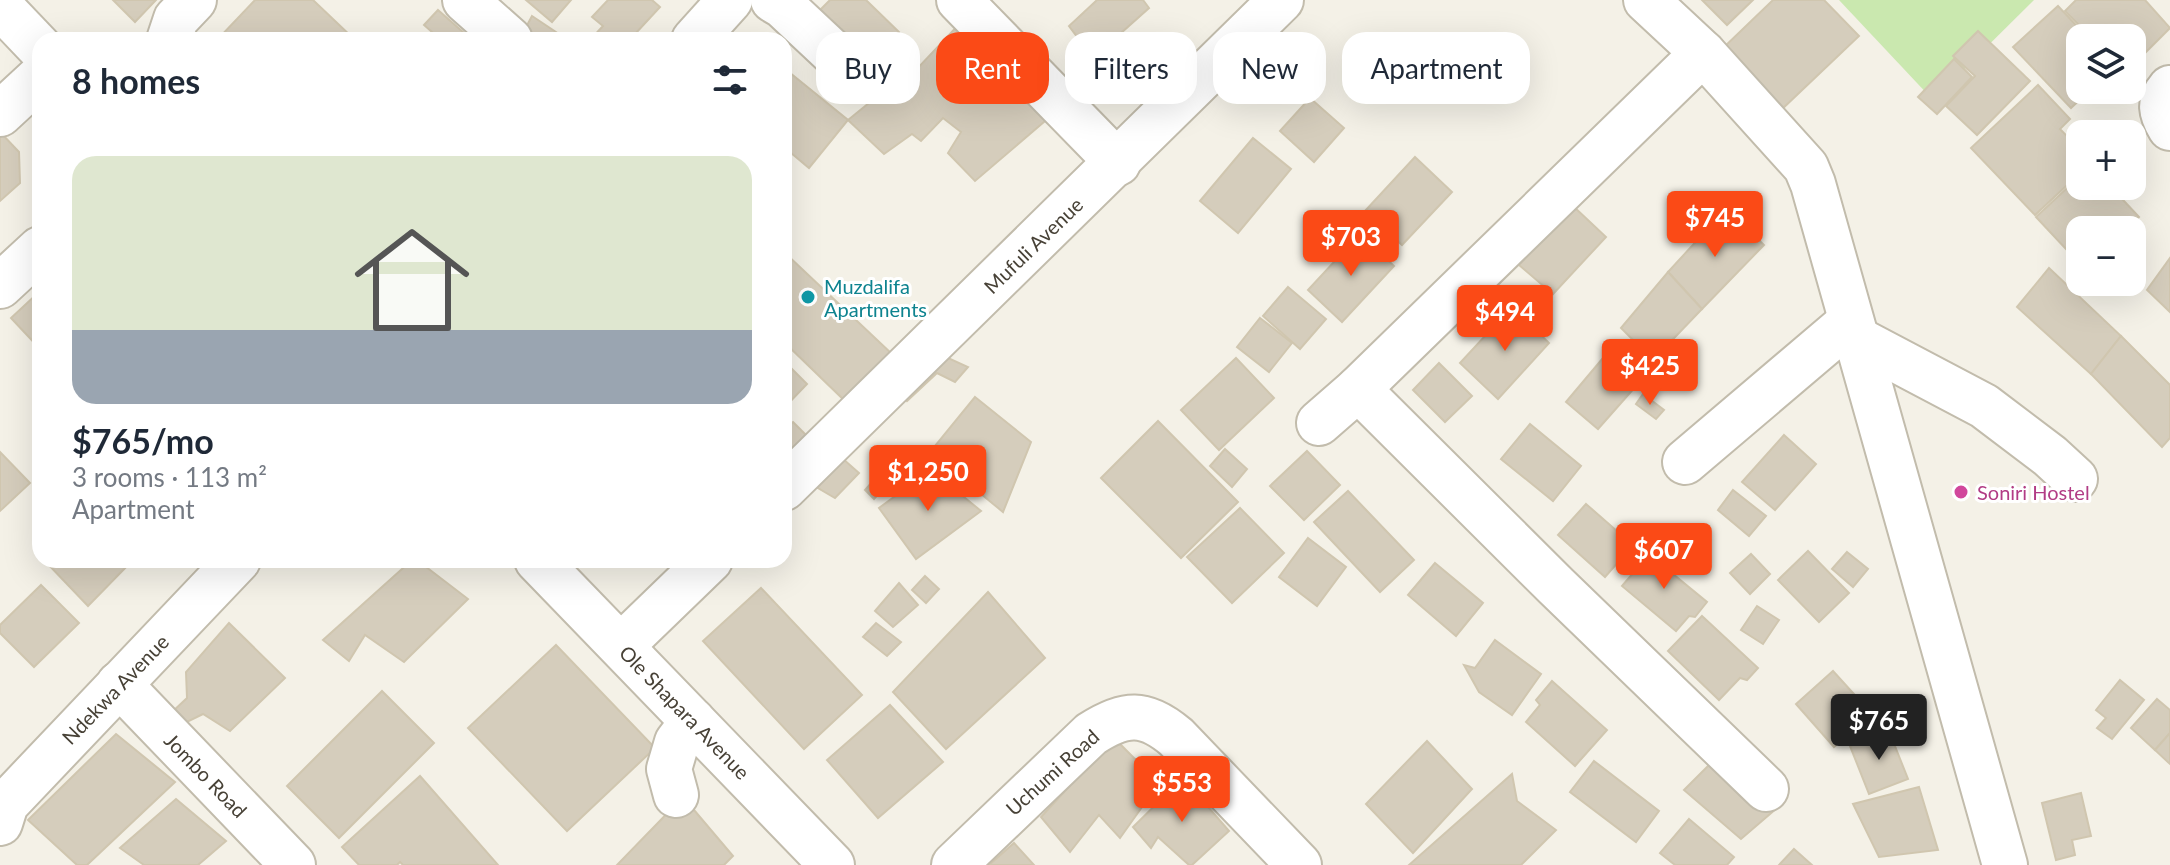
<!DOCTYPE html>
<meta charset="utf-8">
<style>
body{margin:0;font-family:Lato,sans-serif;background:#f6f6f7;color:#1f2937;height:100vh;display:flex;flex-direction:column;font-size:30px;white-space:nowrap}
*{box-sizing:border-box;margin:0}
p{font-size:26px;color:#747a83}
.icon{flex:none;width:44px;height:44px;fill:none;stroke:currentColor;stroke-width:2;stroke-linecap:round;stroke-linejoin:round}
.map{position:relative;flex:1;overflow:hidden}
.side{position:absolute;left:32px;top:32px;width:760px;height:536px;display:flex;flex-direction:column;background:#fff;border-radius:24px;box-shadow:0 8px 32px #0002}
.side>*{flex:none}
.top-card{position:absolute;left:816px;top:32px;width:760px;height:72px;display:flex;gap:16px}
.tools{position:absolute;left:2066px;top:24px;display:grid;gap:16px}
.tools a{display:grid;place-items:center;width:80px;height:80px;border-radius:16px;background:#fff;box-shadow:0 8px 32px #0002;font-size:40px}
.price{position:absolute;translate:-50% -68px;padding:0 18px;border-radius:8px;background:#fb4a16;color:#fff;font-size:26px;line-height:52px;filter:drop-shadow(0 2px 4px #0008)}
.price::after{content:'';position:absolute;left:50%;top:48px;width:24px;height:18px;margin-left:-12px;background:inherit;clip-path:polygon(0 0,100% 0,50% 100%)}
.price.active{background:#222;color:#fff}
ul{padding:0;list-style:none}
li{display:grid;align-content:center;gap:16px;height:424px;padding:0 40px}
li+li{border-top:2px solid #e0e1e3}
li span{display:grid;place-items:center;height:248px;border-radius:24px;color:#555}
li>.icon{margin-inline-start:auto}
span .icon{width:144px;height:144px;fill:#fffc;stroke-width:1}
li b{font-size:34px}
h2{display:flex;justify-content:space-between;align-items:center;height:96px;padding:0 40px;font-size:34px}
.pill{padding:0 28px;border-radius:24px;background:#fff;box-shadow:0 8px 32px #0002;font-size:28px;line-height:72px}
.pill.active{background:#fb4a16;color:#fff}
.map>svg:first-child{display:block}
</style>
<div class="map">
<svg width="2170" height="865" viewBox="0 0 2170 865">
<rect width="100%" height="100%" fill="#f4f1e7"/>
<path fill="#cae8af" d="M1839 0H2034L1933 100Z"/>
<g fill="#d5cdbc" stroke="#d0c6af" stroke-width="2">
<path d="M113 0H156L135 22Z"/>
<path d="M255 0H313L354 39 217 40Z"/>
<path d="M526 0H571L552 22Z"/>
<path d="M608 0H652L660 7 635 34 641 40H590L603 26 592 17Z"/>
<path d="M830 0H866L899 32 871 62 818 12Z"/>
<path d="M1097 0H1143L1149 8 1093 58 1069 26Z"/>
<path d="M1702 0H1753L1727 25Z"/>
<path d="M1773 0H1824L1859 36 1780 111 1721 50Z"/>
<path d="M2076 0H2145L2170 28 2132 66V38H2092L2065 11Z"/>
<path d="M2058 6 2088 38H2080V90H2090L2071 108 2013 47Z"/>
<path d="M438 10 472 40H441L424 25Z"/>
<path d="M532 16 562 36 560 40H534L524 31Z"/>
<path d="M964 19 1051 116 975 181 948 153 961 132 943 118 921 141 912 134 884 154 848 120 880 94 874 86 885 75 900 87Z"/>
<path d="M1978 31 2030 81 1977 135 1946 106 1975 76 1953 56Z"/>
<path d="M1954 59 1972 77 1937 114 1918 97Z"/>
<path d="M784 68 848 120 809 168 784 147Z"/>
<path d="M2038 85 2070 119 2060 129 2080 150V173L2035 215 1971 148Z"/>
<path d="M1310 98 1344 128 1314 162 1280 131Z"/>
<path d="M0 132 19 152 20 183 0 201Z"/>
<path d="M1253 138 1291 169 1238 233 1200 201Z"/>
<path d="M1415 157 1452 192 1402 245 1365 211Z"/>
<path d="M2080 176V186H2110L2139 217 2125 230H2080V264L2036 217Z"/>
<path d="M1573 206 1606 237 1553 294 1519 265Z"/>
<path d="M1726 209 1764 245 1702 309 1668 272Z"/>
<path d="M1360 234 1394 266 1342 322 1308 290Z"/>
<path d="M784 252 892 354 846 402 784 342Z"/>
<path d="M2170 258V312L2147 290Z"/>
<path d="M2049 268 2121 336 2091 374 2017 307Z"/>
<path d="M1668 272 1702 309 1653 360 1621 328Z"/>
<path d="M1288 287 1326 319 1300 349 1263 316Z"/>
<path d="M40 291V349L11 318Z"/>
<path d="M1512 307 1549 343 1498 399 1460 363Z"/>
<path d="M1260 318 1292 343 1269 372 1237 347Z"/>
<path d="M2121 336 2170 385V438L2162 447 2091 374Z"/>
<path d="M937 353 968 367 955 382 937 373 907 401 897 390Z"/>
<path d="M1236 358 1274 398 1219 450 1181 410Z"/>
<path d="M1603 358 1636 386 1598 429 1566 402Z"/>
<path d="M784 361 807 384 784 408Z"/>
<path d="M1439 363 1472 396 1445 422 1413 390Z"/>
<path d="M1643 394 1664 410 1656 419 1636 404Z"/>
<path d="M975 397 1031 442 1003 512 930 452Z"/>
<path d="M1158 421 1238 502 1181 558 1101 478Z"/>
<path d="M793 422 816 445 784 476V430Z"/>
<path d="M1530 424 1581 466 1553 501 1501 459Z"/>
<path d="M1784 435 1816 464 1775 510 1742 482Z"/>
<path d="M1225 449 1247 469 1232 487 1210 466Z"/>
<path d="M834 451 859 473 835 498 806 481Z"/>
<path d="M1307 451 1340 485 1304 520 1270 486Z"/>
<path d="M0 452 30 483 0 511Z"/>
<path d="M931 470 981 511 916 559 879 508Z"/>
<path d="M882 471 891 480 874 499 865 490Z"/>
<path d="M1733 490 1766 516 1749 536 1718 510Z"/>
<path d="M1348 491 1414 560 1380 592 1314 522Z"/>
<path d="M1586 504 1633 545 1605 577 1558 535Z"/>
<path d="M1240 508 1284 553 1232 603 1187 557Z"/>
<path d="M1308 538 1346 567 1317 606 1279 577Z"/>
<path d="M1689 538 1704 549 1694 561 1680 549Z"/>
<path d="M1661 541 1667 547 1656 560 1707 602 1695 617 1689 616 1676 631 1622 586Z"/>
<path d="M1808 551 1849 593 1819 622 1778 580Z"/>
<path d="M1847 552 1868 569 1853 587 1832 569Z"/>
<path d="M1751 554 1770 574 1750 594 1730 573Z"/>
<path d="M44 560H133L88 606Z"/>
<path d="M412 560H417L468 599 404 662 365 635 349 661 323 640Z"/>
<path d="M1435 563 1483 603 1456 636 1408 595Z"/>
<path d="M925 576 939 589 926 603 912 590Z"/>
<path d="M899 583 918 605 893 627 875 611Z"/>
<path d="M41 585 79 623 34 667 0 633V625Z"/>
<path d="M761 588 862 695 804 749 703 641Z"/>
<path d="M988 592 1045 658 946 749 893 692Z"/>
<path d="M1757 606 1779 620 1763 644 1741 630Z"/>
<path d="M1702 616 1758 668 1747 680 1740 678 1719 700 1668 651Z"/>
<path d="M229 623 285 678 230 731 203 714 187 722 170 714 187 698 186 672Z"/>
<path d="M876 623 901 642 887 656 863 637Z"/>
<path d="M1495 640 1541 674 1512 715 1479 692 1464 665 1475 668Z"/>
<path d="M556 645 655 748 567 831 468 728Z"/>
<path d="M1833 671 1872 714 1834 747 1796 704Z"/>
<path d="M2120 680 2144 700 2112 739 2097 728 2106 718 2096 710Z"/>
<path d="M1552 681 1607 730 1575 766 1526 722 1540 705 1536 700Z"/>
<path d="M382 691 434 743 339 838 287 786Z"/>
<path d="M2157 699 2170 710V733L2155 750 2131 728Z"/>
<path d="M890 705 943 762 878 818 827 760Z"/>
<path d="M1889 731 1908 779 1869 794 1850 746Z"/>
<path d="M2170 733V764L2155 750Z"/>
<path d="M116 734 175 782 87 865H77L28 820Z"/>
<path d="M1114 738 1159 783 1120 838 1099 815 1070 852 1041 817Z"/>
<path d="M1427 741 1472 789 1413 853 1366 804Z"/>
<path d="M1716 758 1777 808 1741 839 1684 790Z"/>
<path d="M1594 761 1659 811 1636 842 1570 792Z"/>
<path d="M1512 774 1517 801 1556 830 1521 865H1409Z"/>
<path d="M420 776 498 865H403L400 862 397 865H359L342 847Z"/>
<path d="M1183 778 1229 831 1192 865H1189L1158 837 1151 848 1133 827Z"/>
<path d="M1919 787 1938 850 1879 857 1853 804Z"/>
<path d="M2081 793 2091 836 2072 840 2075 855 2056 860 2042 803Z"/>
<path d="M683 797 733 856 724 865H617Z"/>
<path d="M176 799 226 841 198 865H144L120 848Z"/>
<path d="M1689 819 1734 857 1727 865H1675L1660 853Z"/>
<path d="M1014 843 1034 865H989Z"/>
<path d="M1794 849 1812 865H1779Z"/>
</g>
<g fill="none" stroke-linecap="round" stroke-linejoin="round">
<g stroke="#c2bcac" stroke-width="48">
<g id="minor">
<path d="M465 0 510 40"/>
<path d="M773 0 783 6 862 80"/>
<path d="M959 0 1118 163"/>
<path d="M1646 0 1703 53 1806 167 1813 184 2005 865"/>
<path d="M0 6 40 48"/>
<path d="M169 40 176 19 194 0"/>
<path d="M694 40 730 0"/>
<path d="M2170 88C2158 102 2161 113 2170 128"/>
<path d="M0 114 40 77"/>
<path d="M0 286 40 249"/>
<path d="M1855 338 1984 406 2050 456 2075 479"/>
<path d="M1358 389 1556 586 1766 789"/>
<path d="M1319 423 1358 389 1703 53"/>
<path d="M1685 462 1851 321"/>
<path d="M784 488 1281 0"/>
<path d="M537 560 832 865"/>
<path d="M621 646 710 560"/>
<path d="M119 684 293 865"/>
<path d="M676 795 669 769 677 742 693 721"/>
<path d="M0 823 6 804 238 560"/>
<path d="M954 865 1091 734C1125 712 1145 711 1176 737L1299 865"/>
</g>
</g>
<use href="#minor" stroke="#fff" stroke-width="44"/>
</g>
<circle fill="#0f9aa8" stroke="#fff" stroke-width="3" cx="808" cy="297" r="8"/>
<circle fill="#d1479c" stroke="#fff" stroke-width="3" cx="1961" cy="492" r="8"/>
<g text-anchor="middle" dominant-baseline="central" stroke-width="6" stroke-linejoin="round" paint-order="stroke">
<g font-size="20" fill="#474136" stroke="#fff">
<text transform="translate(1033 245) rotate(-44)">Mufuli Avenue</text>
<text transform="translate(115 689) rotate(-46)">Ndekwa Avenue</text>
<text transform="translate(685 712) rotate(46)">Ole Shapara Avenue</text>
<text transform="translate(1052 772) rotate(-42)">Uchumi Road</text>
<text transform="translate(206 775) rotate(46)">Jombo Road</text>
</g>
<g font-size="20" fill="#0d838f" stroke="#fff" text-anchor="start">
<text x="824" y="286">Muzdalifa<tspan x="824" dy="23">Apartments</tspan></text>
</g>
<g font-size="20" fill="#b23c85" stroke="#fff" text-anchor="start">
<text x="1977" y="492">Soniri Hostel</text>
</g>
</g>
</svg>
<div class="tools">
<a><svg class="icon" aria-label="layers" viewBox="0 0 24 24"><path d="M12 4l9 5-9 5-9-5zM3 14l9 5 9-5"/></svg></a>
<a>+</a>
<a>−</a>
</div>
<b class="price" style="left:1715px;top:259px">$745</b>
<b class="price" style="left:1351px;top:278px">$703</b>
<b class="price" style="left:1505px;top:353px">$494</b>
<b class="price" style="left:1650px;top:407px">$425</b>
<b class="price" style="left:928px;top:513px">$1,250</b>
<b class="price" style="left:1664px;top:591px">$607</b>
<b class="price active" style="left:1879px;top:762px">$765</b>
<b class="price" style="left:1182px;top:824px">$553</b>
<div class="top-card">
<a class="pill">Buy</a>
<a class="pill active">Rent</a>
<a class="pill">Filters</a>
<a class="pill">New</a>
<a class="pill">Apartment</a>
</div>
<section class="side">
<h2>8 homes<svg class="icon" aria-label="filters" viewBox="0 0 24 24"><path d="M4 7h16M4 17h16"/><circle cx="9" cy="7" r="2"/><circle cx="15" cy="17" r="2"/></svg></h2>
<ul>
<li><span style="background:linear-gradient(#dfe7d0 70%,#9aa5b1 0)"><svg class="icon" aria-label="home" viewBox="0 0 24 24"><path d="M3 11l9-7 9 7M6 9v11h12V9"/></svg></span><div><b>$765/mo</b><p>3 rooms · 113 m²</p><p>Apartment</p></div></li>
</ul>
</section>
</div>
